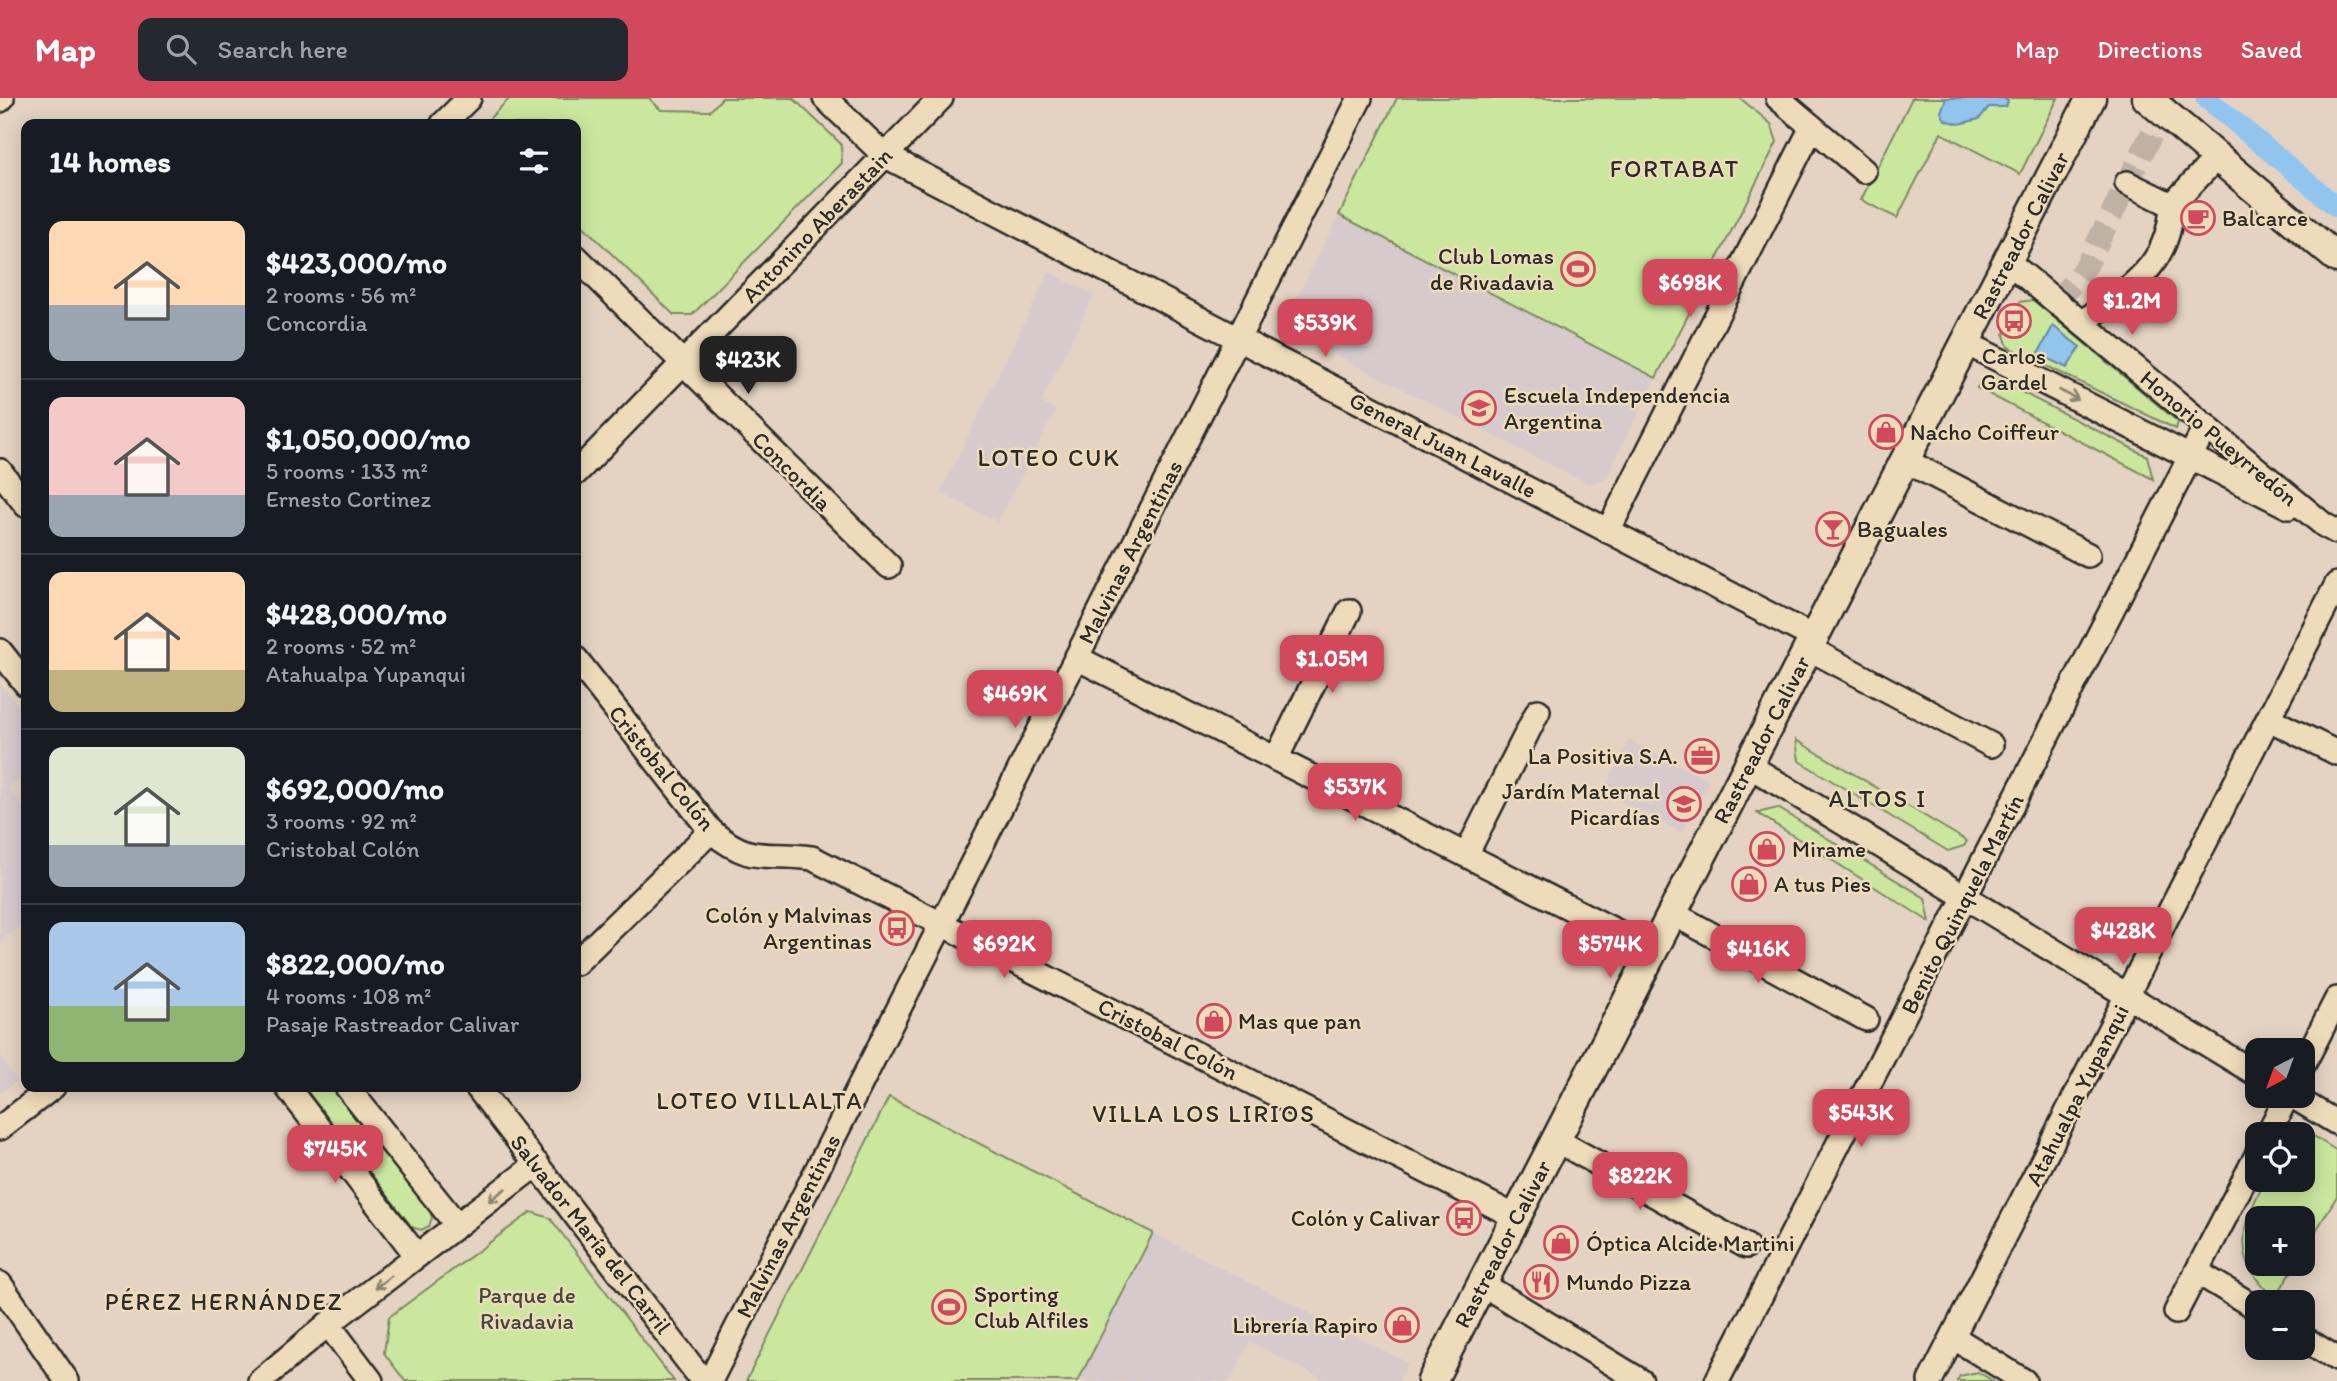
<!DOCTYPE html>
<meta charset="utf-8">
<style>
body{margin:0;font-family:Itim,sans-serif;background:#242831;color:#f1f3f6;height:100vh;display:flex;flex-direction:column;font-size:26px;white-space:nowrap}
*{box-sizing:border-box;margin:0}
p{font-size:23px;color:#9ea1a6}
.icon{flex:none;width:38px;height:38px;fill:none;stroke:currentColor;stroke-width:2;stroke-linecap:round;stroke-linejoin:round}
.map{position:relative;flex:1;overflow:hidden}
.details{position:absolute;left:21px;top:21px;width:560px;height:973px;display:flex;flex-direction:column;background:#171b24;border-radius:14px;box-shadow:0 4px 18px #0003}
.details>*{flex:none}
.needle{width:46px;rotate:221deg}
.tools{position:absolute;left:2245px;top:940px;display:grid;gap:14px}
.tools a{display:grid;place-items:center;width:70px;height:70px;border-radius:14px;background:#171b24;box-shadow:0 4px 18px #0003;font-size:35px}
.price{position:absolute;translate:-50% -60px;padding:0 16px;border-radius:14px;background:#d1495b;color:#fff;font-size:23px;line-height:46px;filter:drop-shadow(0 2px 4px #0008)}
.price::after{content:'';position:absolute;left:50%;top:42px;width:21px;height:16px;margin-left:-10px;background:inherit;clip-path:polygon(0 0,100% 0,50% 100%)}
.price.active{background:#222;color:#fff}
ul{padding:0;list-style:none}
li{display:flex;align-items:center;gap:21px;height:175px;padding:0 28px}
li+li{border-top:2px solid #363941}
li span{display:grid;place-items:center;flex:none;width:196px;height:140px;border-radius:14px;color:#555}
li>.icon{margin-inline-start:auto}
span .icon{width:84px;height:84px;fill:#fffc;stroke-width:1}
li b{font-size:30px}
h2{display:flex;justify-content:space-between;align-items:center;height:84px;padding:0 28px;font-size:30px}
header{display:flex;align-items:center;gap:42px;box-sizing:border-box;height:98px;padding:0 35px;background:#d1495b;color:#fff}
header strong{font-size:33px}
nav{display:flex;gap:38px;margin-inline-start:auto;font-size:24px}
.search{width:490px;height:63px;background:#242831;display:flex;align-items:center;gap:18px;box-sizing:border-box;padding:0 24px;border-radius:14px;color:#9ea1a6;font-size:26px}
.map>svg:first-child{display:block}
</style>
<header>
<strong>Map</strong>
<div class="search"><svg class="icon" aria-label="search" viewBox="0 0 24 24"><circle cx="10" cy="10" r="6"/><path d="M15 15l6 6"/></svg>Search here</div>
<nav><a>Map</a><a>Directions</a><a>Saved</a></nav>
</header>
<div class="map">
<svg width="2337" height="1283" viewBox="0 0 2337 1283">
<rect width="100%" height="100%" fill="#e4d3c2"/>
<filter id="ink" filterUnits="userSpaceOnUse"><feTurbulence type="fractalNoise" baseFrequency=".0143" numOctaves="2"/><feDisplacementMap in="SourceGraphic" scale="14" xChannelSelector="R" yChannelSelector="G"/><feConvolveMatrix kernelMatrix="1 2 1 2 8 2 1 2 1" color-interpolation-filters="sRGB"/></filter>
<g filter="url(#ink)">
<g fill="#d7cacd">
<path d="M1339 117 1656 280 1605 381 1588 386 1293 235 1288 217Z"/>
<path d="M1049 174 1094 197 1041 304 1056 312 998 424 940 395Z"/>
<path d="M0 586 26 617V676L9 690 26 713V824L0 843Z"/>
<path d="M1629 642 1709 683 1682 735 1603 694Z"/>
<path d="M0 958 17 983 0 995Z"/>
<path d="M1153 1135 1408 1265 1399 1283H1326L1250 1244 1230 1283H1078Z"/>
</g>
<g fill="#cbe79e" stroke="#7b8964" stroke-width="2">
<path d="M510 0H649L661 12 710 13 722 0H793L841 46 842 65 692 217H674L576 121V26H490V20Z"/>
<path d="M1397 0H1740L1771 26 1777 44 1656 280 1339 117Z"/>
<path d="M1912 0H2058L2020 76 1941 35 1897 120 1861 102Z"/>
<path d="M2033 202 2178 324 2176 331 2008 249 2004 237 2020 204Z"/>
<path d="M1996 281 2147 358 2153 381 1977 290 1979 285Z"/>
<path d="M1796 642 1967 743 1964 748 1948 753 1799 663Z"/>
<path d="M1778 710 1925 800 1930 824 1757 715Z"/>
<path d="M304 989H332L430 1112 432 1120 429 1128 421 1132 412 1129Z"/>
<path d="M889 999 1153 1135 1078 1283H746Z"/>
<path d="M2304 1032 2337 1053V1098L2303 1154V1120H2258V1166H2296L2275 1200C2230 1163 2241 1125 2266 1082H2303V1036H2293Z"/>
<path d="M531 1114 550 1120 674 1283H405L384 1255 389 1219Z"/>
<path d="M1978 1274 1993 1283H1957L1960 1278Z"/>
</g>
<g fill="#91c5ee" stroke="#6887a0" stroke-width="2">
<path d="M1946 0H2003L2008 3 2006 9H1989L1979 21 1959 26 1945 22 1941 14Z"/>
<path d="M2053 228 2080 249 2067 270 2038 256Z"/>
</g>
<g fill="none" stroke-linecap="round" stroke-linejoin="round">
<path stroke="#91c5ee" stroke-width="21" d="M2206 0 2337 109"/>
<path stroke="#bfb1a4" stroke-width="23" stroke-dasharray="23 11" stroke-linecap="butt" d="M2057 204 2086 168 2163 13"/>
<g stroke="#2b2b2b" stroke-width="28">
<g id="minor">
<path d="M825 0 884 57 1813 539"/>
<path d="M1778 0 1864 73"/>
<path d="M0 2 2 0"/>
<path d="M443 26 469 0"/>
<path d="M2127 85 2172 107"/>
<path d="M576 159 889 468"/>
<path d="M2006 162 2324 427 2337 434"/>
<path d="M2082 225C2127 190 2169 171 2172 107L2217 59"/>
<path d="M1964 244 2289 409"/>
<path d="M1904 362 2088 457"/>
<path d="M0 373 26 407"/>
<path d="M576 375 941 0"/>
<path d="M1608 433 1812 29"/>
<path d="M1808 550 1991 647"/>
<path d="M0 553 26 586"/>
<path d="M1077 560 1653 852"/>
<path d="M576 561 711 733C753 768 765 753 812 760L1516 1119"/>
<path d="M2269 621 2337 655"/>
<path d="M1276 661 1349 513"/>
<path d="M1748 667 2258 977"/>
<path d="M1466 757 1538 613"/>
<path d="M1672 815 1866 921"/>
<path d="M576 865 711 733"/>
<path d="M2303 967 2337 901"/>
<path d="M287 989 417 1158"/>
<path d="M347 989 457 1127"/>
<path d="M477 989 703 1283"/>
<path d="M2292 998 2337 1025"/>
<path d="M0 1030 53 989"/>
<path d="M2268 1036 2287 998"/>
<path d="M1556 1042 1746 1148"/>
<path d="M2197 1174 2258 1211"/>
<path d="M0 1186 67 1283"/>
<path d="M1482 1186 1641 1283"/>
<path d="M2176 1214 2258 1055"/>
<path d="M328 1226 371 1283"/>
<path d="M1953 1239 2024 1283"/>
<path d="M2303 1240 2337 1261"/>
<path d="M260 1283 328 1226 537 1066"/>
<path d="M710 1283 1360 0"/>
<path d="M1717 1283 2206 328"/>
<path d="M1930 1283 2337 486"/>
</g>
</g>
<g stroke="#2b2b2b" stroke-width="33">
<g id="major">
<path d="M2147 0 2337 160"/>
<path id="s1" d="M1432 1283 2091 0"/>
</g>
</g>
<use href="#minor" stroke="#eedbb9" stroke-width="23"/>
<use href="#major" stroke="#eedbb9" stroke-width="28"/>
</g>
<defs><path id="oneway-shaft" d="M-6 0H5M1.5-3L5.5 0L1.5 3" fill="none" stroke-width="1.6" stroke-linecap="round" stroke-linejoin="round" transform="scale(1.75)"/></defs>
<g stroke="#8c8372">
<use href="#oneway-shaft" transform="translate(2069 297) rotate(27)"/>
<use href="#oneway-shaft" transform="translate(497 1097) rotate(143)"/>
<use href="#oneway-shaft" transform="translate(383 1184) rotate(143)"/>
</g>
</g>
<defs>
<g id="cafe-ring" transform="scale(1.75)"><circle r="9.5" fill="#eedbb9" stroke="#d1495b" stroke-width="1.5"/><path d="M-5.5-4.5H6V0H3Q3 3.5 0 3.5H-2.5Q-5.5 3.5-5.5 0ZM3-3.2v2h1.7v-2ZM-6 4.5H4V6H-6Z" fill="#d1495b"/></g>
<g id="stadium-ring" transform="scale(1.75)"><circle r="9.5" fill="#eedbb9" stroke="#d1495b" stroke-width="1.5"/><path d="M0-5a6.5 5 0 1 0 0 10a6.5 5 0 1 0 0-10ZM-3.5-1.8h7v3.6h-7Z" fill="#d1495b"/></g>
<g id="bus-ring" transform="scale(1.75)"><circle r="9.5" fill="#eedbb9" stroke="#d1495b" stroke-width="1.5"/><path d="M-5-6H5V4H4V6H2V4H-2V6H-4V4H-5ZM-3.5-4V0h7V-4ZM-3.5 1.2v1.5H-2V1.2ZM2 1.2v1.5H3.5V1.2Z" fill="#d1495b"/></g>
<g id="school-ring" transform="scale(1.75)"><circle r="9.5" fill="#eedbb9" stroke="#d1495b" stroke-width="1.5"/><path d="M0-5L7-2L0 1L-7-2ZM-4 1L0 2.5L4 1V4Q0 6-4 4Z" fill="#d1495b"/></g>
<g id="shop-ring" transform="scale(1.75)"><circle r="9.5" fill="#eedbb9" stroke="#d1495b" stroke-width="1.5"/><path d="M-5-2.5h2.3a2.7 3.5 0 0 1 5.4 0H5L5.5 6h-11ZM-1.5-2.5h3a1.5 2.3 0 0 0-3 0Z" fill="#d1495b"/></g>
<g id="bar-ring" transform="scale(1.75)"><circle r="9.5" fill="#eedbb9" stroke="#d1495b" stroke-width="1.5"/><path d="M-6-5H6L.8 .8V4.5H3.5V6h-7V4.5H-.8V.8Z" fill="#d1495b"/></g>
<g id="office-ring" transform="scale(1.75)"><circle r="9.5" fill="#eedbb9" stroke="#d1495b" stroke-width="1.5"/><path d="M-6-3h4V-5.5h4V-3h4V5H-6ZM-1-4.5V-3h2v-1.5ZM-6 0V1H6V0Z" fill="#d1495b"/></g>
<g id="restaurant-ring" transform="scale(1.75)"><circle r="9.5" fill="#eedbb9" stroke="#d1495b" stroke-width="1.5"/><path d="M-5-6h1v4h1v-4h1v4h1v-4h1v5L-1.5 .5V6h-2V.5L-5-1ZM5-6V6H3V1.5H1.5Q1.5-4 5-6Z" fill="#d1495b"/></g>
</defs>
<g fill-rule="evenodd">
<use href="#cafe-ring" x="2198" y="120"/>
<use href="#stadium-ring" x="1578" y="171"/>
<use href="#bus-ring" x="2014" y="223"/>
<use href="#school-ring" x="1479" y="310"/>
<use href="#shop-ring" x="1886" y="334"/>
<use href="#bar-ring" x="1833" y="431"/>
<use href="#office-ring" x="1702" y="658"/>
<use href="#school-ring" x="1684" y="706"/>
<use href="#shop-ring" x="1767" y="751"/>
<use href="#shop-ring" x="1749" y="786"/>
<use href="#bus-ring" x="897" y="830"/>
<use href="#shop-ring" x="1214" y="923"/>
<use href="#bus-ring" x="1464" y="1120"/>
<use href="#shop-ring" x="1561" y="1145"/>
<use href="#restaurant-ring" x="1541" y="1184"/>
<use href="#stadium-ring" x="949" y="1209"/>
<use href="#shop-ring" x="1402" y="1227"/>
</g>
<g text-anchor="middle" dominant-baseline="central" stroke-width="5" stroke-linejoin="round" paint-order="stroke">
<g font-size="23" fill="#2b2b2b" stroke="#eedbb9" text-anchor="start">
<text x="2222" y="120">Balcarce</text>
<text x="1554" y="158" text-anchor="end">Club Lomas<tspan x="1554" dy="26">de Rivadavia</tspan></text>
<text x="2014" y="258" text-anchor="middle">Carlos<tspan x="2014" dy="26">Gardel</tspan></text>
<text x="1504" y="297">Escuela Independencia<tspan x="1504" dy="26">Argentina</tspan></text>
<text x="1910" y="334">Nacho Coiffeur</text>
<text x="1857" y="431">Baguales</text>
<text x="1678" y="658" text-anchor="end">La Positiva S.A.</text>
<text x="1660" y="693" text-anchor="end">Jardín Maternal<tspan x="1660" dy="26">Picardías</tspan></text>
<text x="1792" y="751">Mirame</text>
<text x="1774" y="786">A tus Pies</text>
<text x="872" y="817" text-anchor="end">Colón y Malvinas<tspan x="872" dy="26">Argentinas</tspan></text>
<text x="1238" y="923">Mas que pan</text>
<text x="1440" y="1120" text-anchor="end">Colón y Calivar</text>
<text x="1586" y="1145">Óptica Alcide Martini</text>
<text x="1566" y="1184">Mundo Pizza</text>
<text x="974" y="1196">Sporting<tspan x="974" dy="26">Club Alfiles</tspan></text>
<text x="1378" y="1227" text-anchor="end">Librería Rapiro</text>
</g>
<g font-size="23" fill="#2b2b2b" stroke="#eedbb9">
<text transform="translate(817 127) rotate(-46)">Antonino Aberastain</text>
<text stroke="none"><textPath href="#s1" startOffset="1288">Rastreador Calivar</textPath></text>
<text transform="translate(2219 340) rotate(40)">Honorio Pueyrredón</text>
<text transform="translate(1443 347) rotate(27)">General Juan Lavalle</text>
<text transform="translate(792 373) rotate(45)">Concordia</text>
<text transform="translate(1130 454) rotate(-63)">Malvinas Argentinas</text>
<text stroke="none"><textPath href="#s1" startOffset="721">Rastreador Calivar</textPath></text>
<text transform="translate(662 670) rotate(51)">Cristobal Colón</text>
<text transform="translate(1962 806) rotate(-63)">Benito Quinquela Martín</text>
<text transform="translate(1168 941) rotate(27)">Cristobal Colón</text>
<text transform="translate(2077 997) rotate(-63)">Atahualpa Yupanqui</text>
<text transform="translate(788 1128) rotate(-63)">Malvinas Argentinas</text>
<text transform="translate(591 1136) rotate(52)">Salvador María del Carril</text>
<text stroke="none"><textPath href="#s1" startOffset="154">Rastreador Calivar</textPath></text>
</g>
<g font-size="23" fill="#43473c" stroke="#eedbb9">
<text x="527" y="1197">Parque de<tspan x="527" dy="26">Rivadavia</tspan></text>
</g>
<g font-size="24" letter-spacing="2" fill="#2b2b2b" stroke="#eedbb9">
<text x="1675" y="70">FORTABAT</text>
<text x="1049" y="359">LOTEO CUK</text>
<text x="1878" y="700">ALTOS I</text>
<text x="760" y="1002">LOTEO VILLALTA</text>
<text x="1204" y="1015">VILLA LOS LIRIOS</text>
<text x="224" y="1203">PÉREZ HERNÁNDEZ</text>
</g>
</g>
</svg>
<div class="tools">
<a><svg class="needle" viewBox="-14 -14 28 28"><path d="M0-13l5 13h-10z" fill="#e53935"/><path d="M0 13l5-13h-10z" fill="#9ea1a6"/></svg></a>
<a><svg class="icon" aria-label="locate" viewBox="0 0 24 24"><circle cx="12" cy="12" r="6"/><path d="M12 2v4M12 18v4M2 12h4M18 12h4"/></svg></a>
<a>+</a>
<a>−</a>
</div>
<b class="price" style="left:1690px;top:221px">$698K</b>
<b class="price" style="left:2132px;top:239px">$1.2M</b>
<b class="price" style="left:1325px;top:261px">$539K</b>
<b class="price active" style="left:748px;top:298px">$423K</b>
<b class="price" style="left:1332px;top:597px">$1.05M</b>
<b class="price" style="left:1015px;top:632px">$469K</b>
<b class="price" style="left:1355px;top:725px">$537K</b>
<b class="price" style="left:2123px;top:869px">$428K</b>
<b class="price" style="left:1004px;top:882px">$692K</b>
<b class="price" style="left:1610px;top:882px">$574K</b>
<b class="price" style="left:1758px;top:887px">$416K</b>
<b class="price" style="left:1861px;top:1051px">$543K</b>
<b class="price" style="left:335px;top:1087px">$745K</b>
<b class="price" style="left:1640px;top:1114px">$822K</b>
<section class="details">
<h2>14 homes<svg class="icon" aria-label="filters" viewBox="0 0 24 24"><path d="M4 7h16M4 17h16"/><circle cx="9" cy="7" r="2"/><circle cx="15" cy="17" r="2"/></svg></h2>
<ul>
<li><span style="background:linear-gradient(#ffd9b3 60%,#9aa5b1 0)"><svg class="icon" aria-label="home" viewBox="0 0 24 24"><path d="M3 11l9-7 9 7M6 9v11h12V9"/></svg></span><div><b>$423,000/mo</b><p>2 rooms · 56 m²</p><p>Concordia</p></div></li>
<li><span style="background:linear-gradient(#f6c9c9 70%,#9aa5b1 0)"><svg class="icon" aria-label="home" viewBox="0 0 24 24"><path d="M3 11l9-7 9 7M6 9v11h12V9"/></svg></span><div><b>$1,050,000/mo</b><p>5 rooms · 133 m²</p><p>Ernesto Cortinez</p></div></li>
<li><span style="background:linear-gradient(#ffd9b3 70%,#c2b280 0)"><svg class="icon" aria-label="home" viewBox="0 0 24 24"><path d="M3 11l9-7 9 7M6 9v11h12V9"/></svg></span><div><b>$428,000/mo</b><p>2 rooms · 52 m²</p><p>Atahualpa Yupanqui</p></div></li>
<li><span style="background:linear-gradient(#dfe7d0 70%,#9aa5b1 0)"><svg class="icon" aria-label="home" viewBox="0 0 24 24"><path d="M3 11l9-7 9 7M6 9v11h12V9"/></svg></span><div><b>$692,000/mo</b><p>3 rooms · 92 m²</p><p>Cristobal Colón</p></div></li>
<li><span style="background:linear-gradient(#a9c7e8 60%,#8fb573 0)"><svg class="icon" aria-label="home" viewBox="0 0 24 24"><path d="M3 11l9-7 9 7M6 9v11h12V9"/></svg></span><div><b>$822,000/mo</b><p>4 rooms · 108 m²</p><p>Pasaje Rastreador Calivar</p></div></li>
</ul>
</section>
</div>
